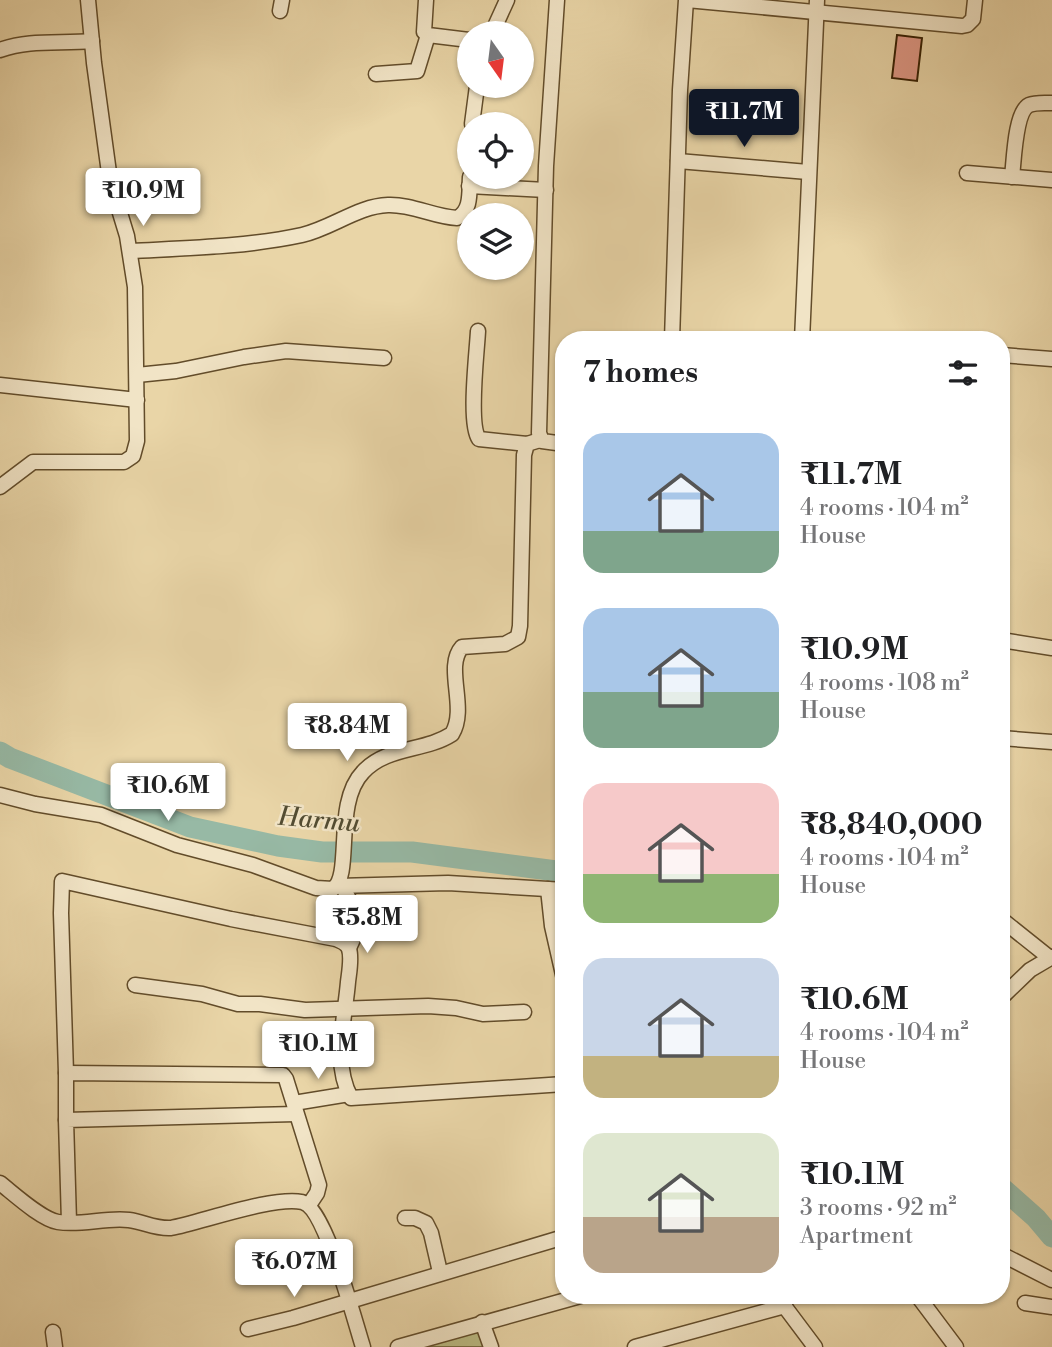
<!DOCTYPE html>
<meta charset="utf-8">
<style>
body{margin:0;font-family:"Libre Bodoni",serif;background:#f2f2f2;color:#202124;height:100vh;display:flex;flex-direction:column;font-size:26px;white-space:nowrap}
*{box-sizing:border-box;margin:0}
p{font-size:23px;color:#757577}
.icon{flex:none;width:38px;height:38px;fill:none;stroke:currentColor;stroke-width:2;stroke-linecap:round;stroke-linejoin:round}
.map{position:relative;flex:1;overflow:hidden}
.sheet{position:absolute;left:555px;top:331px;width:455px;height:973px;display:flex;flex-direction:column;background:#fff;border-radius:28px;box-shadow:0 2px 5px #0004}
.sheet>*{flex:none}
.needle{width:46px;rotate:166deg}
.buttons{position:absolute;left:457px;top:21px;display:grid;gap:14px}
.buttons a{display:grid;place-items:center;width:77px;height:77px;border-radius:50%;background:#fff;box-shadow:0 2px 5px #0004;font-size:35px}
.price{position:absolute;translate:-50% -60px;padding:0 16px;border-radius:7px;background:#fff;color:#222;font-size:23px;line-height:46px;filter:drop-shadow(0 2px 4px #0008)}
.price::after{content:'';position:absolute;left:50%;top:42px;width:21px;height:16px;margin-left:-10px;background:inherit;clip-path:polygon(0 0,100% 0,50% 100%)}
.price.current{background:#111827;color:#fff}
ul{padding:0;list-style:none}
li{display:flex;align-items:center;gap:21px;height:175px;padding:0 28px}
li span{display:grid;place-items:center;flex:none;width:196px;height:140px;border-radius:21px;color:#555}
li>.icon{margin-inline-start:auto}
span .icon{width:84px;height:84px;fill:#fffc;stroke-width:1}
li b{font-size:30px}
h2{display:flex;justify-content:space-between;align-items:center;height:84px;padding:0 28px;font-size:30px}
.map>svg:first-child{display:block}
</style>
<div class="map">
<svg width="1052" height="1347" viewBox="0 0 1052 1347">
<rect width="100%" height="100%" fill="#e9d5a7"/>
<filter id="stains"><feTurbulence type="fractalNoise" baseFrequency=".00286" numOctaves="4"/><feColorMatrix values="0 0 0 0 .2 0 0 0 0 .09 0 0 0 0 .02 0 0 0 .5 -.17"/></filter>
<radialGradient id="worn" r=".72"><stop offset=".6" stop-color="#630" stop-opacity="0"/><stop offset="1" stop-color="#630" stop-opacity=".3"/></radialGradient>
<path fill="#bbbc84" stroke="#786d42" stroke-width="2" d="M485 1327 491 1347H415Z"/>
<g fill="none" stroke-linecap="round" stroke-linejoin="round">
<g stroke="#97b9a5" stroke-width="21">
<path d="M0 752 10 758 190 827 278 846 322 852H412L564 872"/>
<path d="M1001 1187 1036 1218 1052 1237"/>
</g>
</g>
<path fill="#df9785" stroke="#351e00" stroke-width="2" d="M897 35 922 38 917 81 892 78Z"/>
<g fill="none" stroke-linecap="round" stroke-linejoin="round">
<g stroke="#624c2a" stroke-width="17">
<g id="minor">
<path d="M426 0 424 32 428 35 469 40"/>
<path d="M557 0 546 166 539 433 542 441 564 444"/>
<path d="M687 0 962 26 967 25 973 19 975 0"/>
<path d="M280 11 282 0"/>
<path d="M492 33 507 0"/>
<path d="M0 50C30 39 60 44 92 41"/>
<path d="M376 74 417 71 428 35"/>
<path d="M472 124 477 86"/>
<path d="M678 161 808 172"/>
<path d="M967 173 1052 180"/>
<path d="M1012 177C1014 161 1015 112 1029 105 1036 102 1045 103 1052 103"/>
<path d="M469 186 546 190"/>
<path d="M131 251C188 248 246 247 302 235 332 228 358 206 388 205 412 204 434 217 457 218 472 211 469 191 470 177"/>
<path d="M478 331C477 352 468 424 479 439L527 444"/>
<path d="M672 340 680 90 686 0"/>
<path d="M802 340 817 0"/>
<path d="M1001 355 1052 359"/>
<path d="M137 375 176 371 244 357 286 351 384 358"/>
<path d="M0 385 137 400"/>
<path d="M0 487 33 462H124L133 456 137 441 135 287 127 236 110 180 94 63 88 0"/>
<path d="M1001 640 1052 648"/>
<path d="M1001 738 1052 742"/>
<path d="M0 795 35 804 101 815 177 845 253 865 316 888 333 889C353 875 333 803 363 772 387 746 424 752 452 734 468 708 444 667 462 647L505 644 518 637 520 626 524 455 527 444 540 440"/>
<path d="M338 886 448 883 564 890"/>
<path d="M342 886C356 912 363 921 349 948"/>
<path d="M548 889 552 926 564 979"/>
<path d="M1001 919 1050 958"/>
<path d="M135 985 202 994 238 1004H260L305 1010 428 1006 456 1008 483 1014 524 1012"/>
<path d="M1004 995 1030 970 1052 957"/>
<path d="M66 1073 61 913 62 881 231 919 336 939C341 941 347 943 349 949 352 958 349 973 348 982 345 1019 332 1063 351 1098L564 1084"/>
<path d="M294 1103 349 1094"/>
<path d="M66 1120V1073L283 1075 286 1079 319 1185 317 1193 309 1205"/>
<path d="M0 1183C14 1194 41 1219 58 1222 81 1226 106 1217 129 1220 144 1222 155 1229 171 1228 202 1222 273 1196 302 1202 325 1207 355 1322 363 1347"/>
<path d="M405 1218H415L426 1223 431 1233 440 1272"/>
<path d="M69 1222 66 1120 296 1114"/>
<path d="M1001 1254 1052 1280"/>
<path d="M776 1295 815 1347"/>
<path d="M917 1295 956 1347"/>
<path d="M1025 1303 1052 1307"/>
<path d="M482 1322 491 1347"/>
<path d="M248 1329 293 1318 564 1237"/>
<path d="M53 1332 55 1347"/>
<path d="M398 1347 584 1295"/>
<path d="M635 1347 785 1306"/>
</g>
</g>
<use href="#minor" stroke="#f1e4c6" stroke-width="14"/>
</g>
<g text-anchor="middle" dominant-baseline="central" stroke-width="5" stroke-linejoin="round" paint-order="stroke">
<g font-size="26" font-style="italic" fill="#524c32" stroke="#f1e4c6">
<text transform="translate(319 820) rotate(5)">Harmu</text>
</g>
</g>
<rect width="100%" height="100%" filter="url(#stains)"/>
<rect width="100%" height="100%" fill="url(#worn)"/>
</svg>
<div class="buttons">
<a><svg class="needle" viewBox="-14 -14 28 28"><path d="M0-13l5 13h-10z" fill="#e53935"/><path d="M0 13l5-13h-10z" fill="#757577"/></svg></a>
<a><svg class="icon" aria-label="locate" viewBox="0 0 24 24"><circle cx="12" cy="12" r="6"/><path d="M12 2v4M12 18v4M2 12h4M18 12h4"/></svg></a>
<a><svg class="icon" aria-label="layers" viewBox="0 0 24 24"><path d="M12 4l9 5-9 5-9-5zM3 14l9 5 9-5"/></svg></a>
</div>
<b class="price current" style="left:744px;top:149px">₹11.7M</b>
<b class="price" style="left:143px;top:228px">₹10.9M</b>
<b class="price" style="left:347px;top:763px">₹8.84M</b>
<b class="price" style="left:168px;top:823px">₹10.6M</b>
<b class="price" style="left:367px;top:955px">₹5.8M</b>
<b class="price" style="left:318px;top:1081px">₹10.1M</b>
<b class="price" style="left:294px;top:1299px">₹6.07M</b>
<section class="sheet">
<h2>7 homes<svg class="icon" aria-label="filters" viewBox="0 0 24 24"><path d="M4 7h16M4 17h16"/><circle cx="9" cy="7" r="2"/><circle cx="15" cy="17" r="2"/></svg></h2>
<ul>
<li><span style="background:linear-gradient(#a9c7e8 70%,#7fa58c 0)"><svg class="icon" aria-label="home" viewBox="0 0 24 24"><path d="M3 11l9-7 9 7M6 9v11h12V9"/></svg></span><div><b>₹11.7M</b><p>4 rooms · 104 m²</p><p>House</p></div></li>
<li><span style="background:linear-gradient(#a9c7e8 60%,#7fa58c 0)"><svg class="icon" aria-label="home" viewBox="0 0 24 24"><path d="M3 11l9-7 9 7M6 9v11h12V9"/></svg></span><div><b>₹10.9M</b><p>4 rooms · 108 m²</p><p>House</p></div></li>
<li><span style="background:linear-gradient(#f6c9c9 65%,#8fb573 0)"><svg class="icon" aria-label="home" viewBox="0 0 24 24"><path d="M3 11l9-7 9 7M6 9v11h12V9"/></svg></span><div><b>₹8,840,000</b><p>4 rooms · 104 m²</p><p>House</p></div></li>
<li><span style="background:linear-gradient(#c9d6e8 70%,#c2b280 0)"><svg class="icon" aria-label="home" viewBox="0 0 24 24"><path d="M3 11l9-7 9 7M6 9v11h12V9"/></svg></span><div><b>₹10.6M</b><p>4 rooms · 104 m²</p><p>House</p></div></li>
<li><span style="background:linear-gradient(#dfe7d0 60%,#b9a48a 0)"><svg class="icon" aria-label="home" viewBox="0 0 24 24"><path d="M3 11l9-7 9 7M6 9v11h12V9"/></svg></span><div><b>₹10.1M</b><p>3 rooms · 92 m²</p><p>Apartment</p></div></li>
</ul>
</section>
</div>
